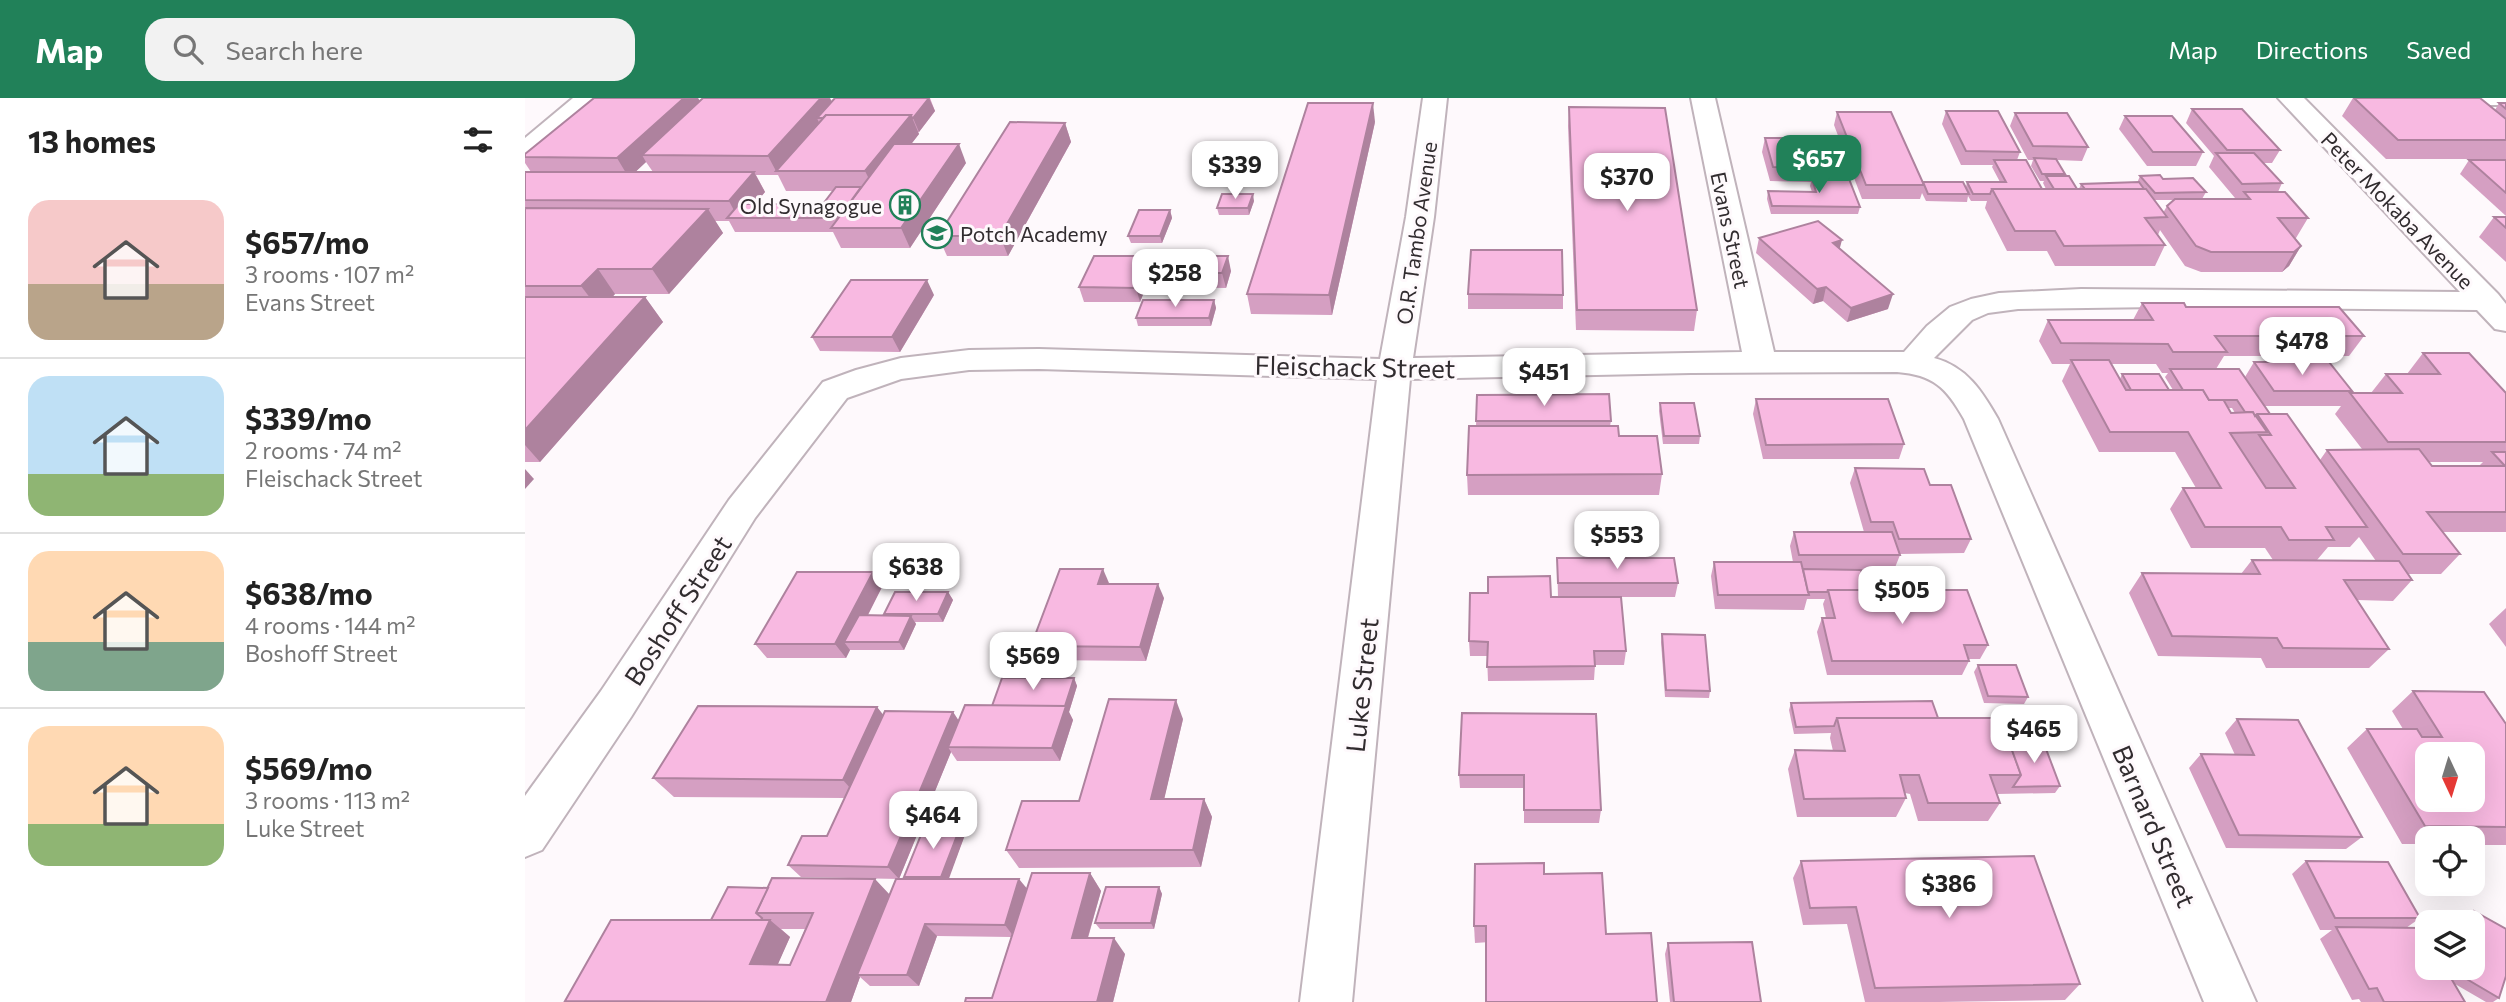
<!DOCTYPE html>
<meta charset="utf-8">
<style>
body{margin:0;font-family:Commissioner,sans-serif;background:#f2f2f2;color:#222;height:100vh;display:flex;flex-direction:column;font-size:26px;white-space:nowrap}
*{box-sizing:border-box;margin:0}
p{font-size:23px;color:#767676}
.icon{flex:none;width:38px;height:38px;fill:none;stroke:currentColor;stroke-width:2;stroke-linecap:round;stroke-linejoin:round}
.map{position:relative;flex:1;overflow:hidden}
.drawer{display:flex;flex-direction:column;background:#fff;width:525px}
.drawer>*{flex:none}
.needle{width:46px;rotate:176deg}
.fabs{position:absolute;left:1890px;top:644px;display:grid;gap:14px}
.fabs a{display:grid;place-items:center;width:70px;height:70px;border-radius:14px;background:#fff;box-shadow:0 7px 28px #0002;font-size:35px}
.price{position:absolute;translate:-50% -60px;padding:0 16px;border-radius:14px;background:#fff;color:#222;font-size:23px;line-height:46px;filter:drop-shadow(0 2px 4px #0008)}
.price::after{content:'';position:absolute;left:50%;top:42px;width:21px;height:16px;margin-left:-10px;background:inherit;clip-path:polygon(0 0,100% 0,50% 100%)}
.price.selected{background:#218159;color:#fff}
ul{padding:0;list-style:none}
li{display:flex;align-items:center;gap:21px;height:175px;padding:0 28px}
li+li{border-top:2px solid #e0e0e0}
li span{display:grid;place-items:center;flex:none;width:196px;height:140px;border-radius:21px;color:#555}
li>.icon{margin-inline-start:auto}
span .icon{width:84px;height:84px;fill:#fffc;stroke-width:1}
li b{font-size:30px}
h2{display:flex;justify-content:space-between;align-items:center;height:84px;padding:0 28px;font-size:30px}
header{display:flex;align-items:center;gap:42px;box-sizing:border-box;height:98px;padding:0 35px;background:#218159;color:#fff}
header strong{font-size:33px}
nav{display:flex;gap:38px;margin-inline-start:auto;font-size:24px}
.search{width:490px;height:63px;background:#f2f2f2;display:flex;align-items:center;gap:18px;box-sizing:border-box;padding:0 24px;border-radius:21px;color:#767676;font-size:26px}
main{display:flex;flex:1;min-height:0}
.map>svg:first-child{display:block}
</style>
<header>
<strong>Map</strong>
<div class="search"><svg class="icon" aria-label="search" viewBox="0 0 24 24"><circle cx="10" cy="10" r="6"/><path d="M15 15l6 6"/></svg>Search here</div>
<nav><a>Map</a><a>Directions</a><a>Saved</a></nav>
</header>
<main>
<section class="drawer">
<h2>13 homes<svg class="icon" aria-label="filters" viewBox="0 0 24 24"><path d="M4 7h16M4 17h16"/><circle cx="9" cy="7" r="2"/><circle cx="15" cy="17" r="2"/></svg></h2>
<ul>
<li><span style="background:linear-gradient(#f6c9c9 60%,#b9a48a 0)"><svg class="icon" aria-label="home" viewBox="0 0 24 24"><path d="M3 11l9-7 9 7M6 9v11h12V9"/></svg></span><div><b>$657/mo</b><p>3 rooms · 107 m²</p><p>Evans Street</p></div></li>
<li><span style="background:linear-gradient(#bfe0f5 70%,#8fb573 0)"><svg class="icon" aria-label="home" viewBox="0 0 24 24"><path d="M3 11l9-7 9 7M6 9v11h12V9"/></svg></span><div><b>$339/mo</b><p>2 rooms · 74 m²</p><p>Fleischack Street</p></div></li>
<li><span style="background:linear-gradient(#ffd9b3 65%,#7fa58c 0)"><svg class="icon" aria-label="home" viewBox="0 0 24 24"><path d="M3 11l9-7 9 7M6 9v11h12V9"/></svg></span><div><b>$638/mo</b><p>4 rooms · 144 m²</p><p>Boshoff Street</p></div></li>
<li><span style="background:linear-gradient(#ffd9b3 70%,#8fb573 0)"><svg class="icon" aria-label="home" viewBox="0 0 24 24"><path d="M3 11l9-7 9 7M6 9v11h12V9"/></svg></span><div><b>$569/mo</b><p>3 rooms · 113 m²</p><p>Luke Street</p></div></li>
</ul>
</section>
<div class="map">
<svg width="1981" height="904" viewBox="0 0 1981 904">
<rect width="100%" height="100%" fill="#fef9fc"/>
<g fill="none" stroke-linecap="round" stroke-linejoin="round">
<g stroke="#c0b3bb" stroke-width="4">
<g id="street">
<path d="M48 0H75L9 59 0 61V40Z"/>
<path d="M898 0H922L909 119 888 260 1217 254 1166 0H1190L1249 254H1379L1402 228 1425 209 1446 201 1474 195 1556 191 1935 194 1753 0H1779L1973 196 1981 206V233L1970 231 1952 212 1635 209 1493 211 1463 215 1447 222 1409 260C1442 269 1457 293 1473 321L1731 904H1679L1439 321C1421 289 1408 277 1372 274L1166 275 885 281 827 904H775L852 281 514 271 444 272 376 281 322 300 230 420 106 619 17 752 0 759V698L76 593 204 402 298 284 331 272 376 260 444 252 514 251 855 261 881 119Z"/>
</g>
</g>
<g stroke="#c0b3bb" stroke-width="4">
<path id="secondary" d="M1905 0H1981V7H1917L1908 5Z"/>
</g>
<use href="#street" fill="#fff" fill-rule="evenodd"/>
<use href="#secondary" fill="#fff" fill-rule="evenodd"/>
</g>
<g fill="#d59fc2" fill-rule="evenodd">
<path d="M69 0H173L175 3 305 0 306 4 310 0H405L410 13 394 34H393L394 36 386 46 441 65 385 150H316L308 134H210L204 123H190L198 135 144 196H90L87 199H120L138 224 15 364H0V74H6L0 65V56ZM121 64 128 74H110ZM231 77H253L261 93H309L298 106H230L240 94Z"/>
<path d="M1828 0H1955L1970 12 1974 5H1981V61H1861L1817 18Z"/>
<path d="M1044 9 1172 212 1169 233 1051 232 1043 28Z"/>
<path d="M1667 11 1755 52 1747 65H1739L1757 85 1753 94 1783 120 1771 140H1769L1776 148 1764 168 1757 174H1676L1660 168 1635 132 1633 137 1640 147 1630 168H1530L1522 153H1482L1460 110 1462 103H1446L1443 98 1442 104 1401 103 1397 95 1395 101H1337L1309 27 1312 14 1398 84 1441 89 1442 84H1475L1467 69 1468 67H1436L1417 26 1421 13 1495 54 1492 62 1517 91H1521L1518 85 1519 83H1515L1506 68 1508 62H1503L1485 28 1490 15 1563 49 1557 63 1532 62 1540 76 1539 78 1552 91H1554L1556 86 1612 85 1615 78 1638 81 1681 94 1677 101H1715L1716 100H1710L1684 69 1689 58 1661 25ZM1629 102H1648L1642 108 1638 115Z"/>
<path d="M1600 18 1678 54 1671 68H1622L1594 31Z"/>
<path d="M850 24 807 217 726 216 722 196Z"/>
<path d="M540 25 546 44 483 158H422L413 138Z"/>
<path d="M1240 40 1301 70 1298 80 1335 109 1333 116H1246L1242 101 1243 93 1287 94 1285 88 1286 84 1245 83 1237 54Z"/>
<path d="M1944 62H1981V118L1935 76Z"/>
<path d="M729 103 724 117H694L692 110Z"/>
<path d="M645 112 647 120 637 145H606L603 138Z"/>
<path d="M1969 119H1981V164L1954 139Z"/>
<path d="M1234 140 1315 151 1363 211 1322 224 1298 203 1288 206 1231 155Z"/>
<path d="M569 158 706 173 701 190 621 189 615 204H559L554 189Z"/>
<path d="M943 196 1038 197V211H943Z"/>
<path d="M409 197 375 254 295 253 287 239Z"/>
<path d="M689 202 691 210 686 228H613L611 220Z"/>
<path d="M1617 205 1661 209 1839 238 1824 258H1699L1691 271 1720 279 1729 264 1827 293 1826 295H1846L1861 276H1882L1898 255 1981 295V434H1918L1935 456 1916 476H1883L1887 482 1868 503 1832 502 1864 551 1844 570H1741L1736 560 1633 558 1604 495 1617 475 1716 476 1727 462 1851 463 1834 439 1825 449H1803L1792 462H1748L1740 450H1666L1645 411 1658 390H1671L1650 354H1574L1537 283 1545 266H1527L1514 243 1523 222H1608ZM1586 266H1631L1637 275H1643L1640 279 1648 292H1644L1597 276 1595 281ZM1739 308H1816L1810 316 1837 351 1802 352 1795 362 1745 316ZM1703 310H1707L1710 315H1706ZM1904 364H1958L1954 368H1907Z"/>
<path d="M952 297 1086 323 1085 328 1094 338 1137 376 1134 397H943L942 377 951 328Z"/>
<path d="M1231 301 1379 346 1374 361H1238L1228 316Z"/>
<path d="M1135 305 1175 338 1174 346H1138L1134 313Z"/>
<path d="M1330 370 1405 387 1446 441 1439 455 1374 456 1375 457 1369 472H1336L1341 492 1463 547 1455 561H1443L1444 563 1437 577H1302L1292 534 1297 520H1301L1298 506 1300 501H1282L1279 512 1190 511 1186 478 1189 464H1268L1265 448 1269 434H1339L1325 385Z"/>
<path d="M1032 460 1153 485 1150 499H1096L1101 553 1099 567H1070L1069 582 963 583 962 558H945L944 543 1026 499H1033Z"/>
<path d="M584 486 639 500 621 563 514 562 506 548Z"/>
<path d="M357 489 343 517 360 518 359 516 423 494 428 502 418 524H390L391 526 379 552H325L321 560H242L230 546Z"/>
<path d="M1981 510V549L1964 526Z"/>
<path d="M1137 536 1185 593 1184 600 1140 599 1136 544Z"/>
<path d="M1453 567 1503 599 1499 606 1459 605 1449 574Z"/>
<path d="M549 580 552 588 544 614 548 622 535 663H432L426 654 374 781 276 779 263 767 302 738 320 700 149 699 128 680 352 609 358 617 428 614 434 623 467 608Z"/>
<path d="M1888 593 1981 626V747H1948V740H1902V746H1877L1822 650 1842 631H1878L1867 613Z"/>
<path d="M1266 605 1413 620 1484 644 1535 688 1530 695 1472 696 1475 705 1463 723H1393L1385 696 1380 695 1381 700 1371 719H1272L1263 671 1270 652 1308 653 1305 640 1306 635 1269 636 1264 612Z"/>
<path d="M937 615 1076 712 1074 725H999V690H935L934 677Z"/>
<path d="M658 621 639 701H679L687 719 676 769 494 770 481 752 554 703Z"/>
<path d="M1712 621 1837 739 1821 751 1701 750 1664 670 1676 656 1710 657 1700 635Z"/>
<path d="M441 734 423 781 502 790 565 775 576 793 563 840 600 856 588 904H440L467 900 486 839 412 838 394 888H345L335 879 326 904 86 822H186L203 789 365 797 381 781 379 779ZM256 831H280L265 867H252L265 839Z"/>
<path d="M1276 763 1555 886 1540 902 1414 904H1340L1322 826 1278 827 1268 780Z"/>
<path d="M1781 763 1895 820 1881 830 1921 871 1922 870H1948V824H1937L1939 819 1949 813 1974 900 1968 904H1961L1930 886 1940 904H1836L1834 901 1827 902 1795 841 1807 832H1795L1767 776Z"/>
<path d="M1019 776 1081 836 950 845 949 828Z"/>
<path d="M634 789 637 796 629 831H575L570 825Z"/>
<path d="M1143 845 1236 904H1145L1140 856Z"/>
</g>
<g fill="#ae829e">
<path d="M159 0H173L179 11 117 57 121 64 104 80 92 60Z"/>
<path d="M296 0H305L311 13 292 20 296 29 251 73 243 58Z"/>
<path d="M404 0 410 13 394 34 388 20Z"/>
<path d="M848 5 850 24 807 217 804 197Z"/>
<path d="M386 17 394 36 350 93 340 73Z"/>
<path d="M540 25 546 44 483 158 475 138Z"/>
<path d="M434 46 441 65 385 150 376 130Z"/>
<path d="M229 74 240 94 218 120H213L204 103Z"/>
<path d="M728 96 729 103 724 117 723 110Z"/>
<path d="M183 111 198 135 144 196 127 171Z"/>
<path d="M645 112 647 120 637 145 635 138Z"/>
<path d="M1317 142 1313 157 1308 145Z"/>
<path d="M1776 148 1764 168 1757 174 1769 154Z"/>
<path d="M703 158 706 173 701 190 697 175Z"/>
<path d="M73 171 90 196 75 213 56 188Z"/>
<path d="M617 175 621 189 615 204 611 190Z"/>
<path d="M402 182 409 197 375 254 367 239Z"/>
<path d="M1301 189 1298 203 1288 206 1292 191Z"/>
<path d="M1368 196 1363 211 1322 224 1326 210Z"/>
<path d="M120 199 138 224 15 364 0 347V332Z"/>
<path d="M689 202 691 210 686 228 684 220Z"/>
<path d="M0 371 9 381 0 391Z"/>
<path d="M578 471 584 485 573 486Z"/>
<path d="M348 474 357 489 329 544H319L325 552 321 560 310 546Z"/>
<path d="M633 486 639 500 621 563 615 549Z"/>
<path d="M423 494 428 502 418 524 413 516Z"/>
<path d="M386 518 391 526 379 552 374 544Z"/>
<path d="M549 580 552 588 544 614 548 622 535 663 527 650Z"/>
<path d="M651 602 658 621 635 719 626 701Z"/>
<path d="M352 609 367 628 334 700 318 682Z"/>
<path d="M428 614 437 628 423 649 426 654 374 781 363 769Z"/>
<path d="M679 701 687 719 676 769 668 752Z"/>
<path d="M436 727 441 734 422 786 416 779Z"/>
<path d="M565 775 576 793 558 856 547 840Z"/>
<path d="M350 781 366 798 332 877 335 879 326 904H301Z"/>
<path d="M494 781 504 793 489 839 480 827Z"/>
<path d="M634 789 637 796 629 831 626 825Z"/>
<path d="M237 820 244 825 245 822 265 839 246 882 225 866 235 825Z"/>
<path d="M400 826 412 838 394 888 382 877Z"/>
<path d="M589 840 600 856 588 904H572Z"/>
</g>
<g fill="#f8b9e1" stroke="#ae829e" stroke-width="2" fill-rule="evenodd">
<path d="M69 0H159L92 60 0 59V56Z"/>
<path d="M178 0H296L243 58 117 57Z"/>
<path d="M310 0H404L388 20H387L386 17H301L298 20H292Z"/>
<path d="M1829 0H1955L1981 21V42H1873Z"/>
<path d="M783 5H848L804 197 722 196Z"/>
<path d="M1974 5H1981V11Z"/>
<path d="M1044 9 1140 10 1172 212H1052Z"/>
<path d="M1667 11H1717L1755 52H1702Z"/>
<path d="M1421 13H1473L1495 54 1441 53Z"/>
<path d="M1312 14H1366L1399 87H1341Z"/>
<path d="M1490 15H1542L1563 49 1508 48Z"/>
<path d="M301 17H386L340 73H251Z"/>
<path d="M1600 18H1647L1678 54H1628Z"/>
<path d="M485 24 540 25 475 138H413Z"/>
<path d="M1240 40H1291L1301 70 1248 69Z"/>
<path d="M369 46H434L376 130H306Z"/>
<path d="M1691 55H1729L1757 85 1717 86Z"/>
<path d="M1509 60 1531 61 1540 76H1517Z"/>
<path d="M1469 62H1501L1517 91H1467L1465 96H1448L1442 84H1481Z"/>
<path d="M1944 62H1981V95Z"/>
<path d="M0 74H229L204 103 0 102Z"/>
<path d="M1635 77 1638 81 1668 80 1681 94 1630 95 1615 78Z"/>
<path d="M1521 78H1544L1552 91H1529Z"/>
<path d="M1287 80 1324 81 1335 109 1247 108 1243 93 1291 94Z"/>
<path d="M1398 84H1438L1444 96H1403Z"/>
<path d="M1614 84 1619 91H1560L1556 86Z"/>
<path d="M311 89H336L323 107 322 106H298Z"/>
<path d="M1467 91H1621L1642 119 1620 120 1640 147 1539 148 1530 133H1490Z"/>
<path d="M1719 94H1760L1783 120H1753L1776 148 1769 154H1686L1671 148 1642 108 1650 101H1725Z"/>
<path d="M697 96H728L723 110H692Z"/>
<path d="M214 106H322L311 120H202Z"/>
<path d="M0 110 183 111 127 171H73L56 188H0Z"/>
<path d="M614 112H645L635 138H603Z"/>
<path d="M1969 119H1981V130Z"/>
<path d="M1293 123 1317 142 1308 145 1368 196 1326 210 1301 189 1292 191 1234 140Z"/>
<path d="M946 152H1037L1038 197 943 196Z"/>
<path d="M569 158H703L697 175H617L611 190 554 189Z"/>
<path d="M326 182H402L367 239H287Z"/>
<path d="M0 199H120L0 332Z"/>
<path d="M618 202H689L684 220H611Z"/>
<path d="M1617 205H1659L1661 209H1814L1839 238H1690L1702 254H1648L1643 246 1536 245 1523 222H1628Z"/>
<path d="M1898 255H1944L1981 295V344H1863L1825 295H1877L1861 276H1915Z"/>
<path d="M1546 262H1584L1601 292H1678L1684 302 1698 301 1706 315 1728 314 1742 334 1705 335 1741 390H1770L1734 337H1746L1732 316H1762L1842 429H1801L1809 442H1764L1756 429H1680L1658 390H1696L1663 334H1585Z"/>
<path d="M1729 264H1804L1827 293H1749Z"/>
<path d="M1645 271H1714L1745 316H1732L1730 318 1728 314H1720L1712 302H1684L1678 292H1658Z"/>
<path d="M1597 276H1634L1644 292H1606Z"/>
<path d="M1084 296 1086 323H951L952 297Z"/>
<path d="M1231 301H1363L1379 346 1241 347Z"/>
<path d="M1135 305H1169L1175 338H1139Z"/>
<path d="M944 328H1093L1094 338H1132L1137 376 942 377Z"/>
<path d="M1894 351 1907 368H1980L1967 354H1981V414H1902L1935 456H1878L1802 352Z"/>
<path d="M1330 370 1399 371 1405 387H1426L1446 441H1374L1368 424H1346Z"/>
<path d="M1269 434H1367L1375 457H1274Z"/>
<path d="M1032 460H1149L1153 485H1033Z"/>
<path d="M1727 462 1874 463 1887 482H1819L1864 551 1758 550 1752 540 1647 538 1617 475 1735 476Z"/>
<path d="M1189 464H1276L1284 497H1193Z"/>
<path d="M535 471H578L573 486H633L615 549 506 548Z"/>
<path d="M1278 471 1336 472 1341 492H1303L1302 494H1283Z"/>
<path d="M272 474H348L310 546H230Z"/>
<path d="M1025 478 1026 499H1096L1101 553H1069L1070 568 962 569 963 544 944 543 945 495H963V479Z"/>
<path d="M1303 492H1442L1463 547H1439L1444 563H1307L1297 520H1310Z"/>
<path d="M370 494H423L413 516H359Z"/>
<path d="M334 517 386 518 374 544H319Z"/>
<path d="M1137 536 1180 537 1185 593 1141 592Z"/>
<path d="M1453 567H1491L1503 599 1463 598Z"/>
<path d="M477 580H549L540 608H467Z"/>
<path d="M1888 593 1959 594 1981 626V729L1900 728 1842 631H1892L1897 639H1917ZM1902 656H1948V702H1902Z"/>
<path d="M584 601 651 602 626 701H679L668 752H481L497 703H554Z"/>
<path d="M1407 603 1413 620H1312L1309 628 1271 629 1266 605Z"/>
<path d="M440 607 541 608 527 650 423 649Z"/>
<path d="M173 608 352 609 318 682 128 680Z"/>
<path d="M360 613 428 614 363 769 263 767 277 738H302Z"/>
<path d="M937 615 1071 616 1076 712H999V677H934Z"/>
<path d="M1312 620H1476L1496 677H1465L1475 705H1403L1394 677H1375L1381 700 1279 701 1270 652 1320 653Z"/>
<path d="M1712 621 1773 622 1837 739 1714 737 1676 656 1729 657Z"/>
<path d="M1518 643 1535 688 1488 689 1496 677 1484 644Z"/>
<path d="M400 727H436L416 779H379Z"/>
<path d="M1509 758 1555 886 1350 890 1331 809 1285 810 1276 763Z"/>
<path d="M1781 763 1863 764 1895 820H1810Z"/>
<path d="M1019 765V776L1077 775 1081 836 1126 835 1132 904H961V828H949L950 766Z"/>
<path d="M507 775H565L547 840H589L572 904H440L441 900H467Z"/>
<path d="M247 780 350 781 301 904 40 903 86 822H245L225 866 265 867 288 815H231Z"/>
<path d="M371 781H494L480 827 400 826 382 877H332Z"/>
<path d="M203 789 243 790 231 815 237 820 236 822H186Z"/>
<path d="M581 789H634L626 825H570Z"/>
<path d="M1949 813 1981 831V878L1974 900 1928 873 1930 870H1948V824H1945Z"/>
<path d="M1811 829 1897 830 1902 838V870H1920L1940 904H1859L1852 890 1844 891Z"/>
<path d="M1227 844 1236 904H1149L1143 845Z"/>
</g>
<defs>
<g id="building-ring" transform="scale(1.575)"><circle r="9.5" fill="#fef9fc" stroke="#218159" stroke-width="1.5"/><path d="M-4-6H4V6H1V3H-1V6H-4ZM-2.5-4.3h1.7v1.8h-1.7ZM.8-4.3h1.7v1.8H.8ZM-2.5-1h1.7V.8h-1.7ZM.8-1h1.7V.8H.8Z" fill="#218159"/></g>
<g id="school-ring" transform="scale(1.575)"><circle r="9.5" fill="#fef9fc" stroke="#218159" stroke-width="1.5"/><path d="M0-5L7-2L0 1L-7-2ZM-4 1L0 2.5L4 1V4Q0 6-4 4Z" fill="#218159"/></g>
</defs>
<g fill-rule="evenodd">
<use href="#building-ring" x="380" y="107"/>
<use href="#school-ring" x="412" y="135"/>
</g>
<g text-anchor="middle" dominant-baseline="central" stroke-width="6" stroke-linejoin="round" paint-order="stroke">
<g font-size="21" fill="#312c2f" stroke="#fef9fc" text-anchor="end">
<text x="357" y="107">Old Synagogue</text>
<text x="435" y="135" text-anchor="start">Potch Academy</text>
</g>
<g font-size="21" fill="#312c2f" stroke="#fef9fc">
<text transform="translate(1873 112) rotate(46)">Peter Mokaba Avenue</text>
<text transform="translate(1206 132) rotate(78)">Evans Street</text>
<text transform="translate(891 135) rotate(-82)">O.R. Tambo Avenue</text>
</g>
<g font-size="26" fill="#312c2f" stroke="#fef9fc">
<text transform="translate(830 268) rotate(1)">Fleischack Street</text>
<text transform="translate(152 512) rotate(-57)">Boshoff Street</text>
<text transform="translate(836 587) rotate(-84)">Luke Street</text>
<text transform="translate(1630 728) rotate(67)">Barnard Street</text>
</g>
</g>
</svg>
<div class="fabs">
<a><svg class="needle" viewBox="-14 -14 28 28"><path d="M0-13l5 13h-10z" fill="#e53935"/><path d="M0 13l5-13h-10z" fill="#767676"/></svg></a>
<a><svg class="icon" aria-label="locate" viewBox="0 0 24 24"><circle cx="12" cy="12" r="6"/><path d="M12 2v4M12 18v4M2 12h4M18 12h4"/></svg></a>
<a><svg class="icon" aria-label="layers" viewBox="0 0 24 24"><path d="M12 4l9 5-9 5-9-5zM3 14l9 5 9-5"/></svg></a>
</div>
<b class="price selected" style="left:1294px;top:97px">$657</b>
<b class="price" style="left:710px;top:103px">$339</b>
<b class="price" style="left:1102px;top:115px">$370</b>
<b class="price" style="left:650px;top:211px">$258</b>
<b class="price" style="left:1777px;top:279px">$478</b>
<b class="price" style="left:1019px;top:310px">$451</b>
<b class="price" style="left:1092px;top:473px">$553</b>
<b class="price" style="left:391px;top:505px">$638</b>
<b class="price" style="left:1377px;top:528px">$505</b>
<b class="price" style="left:508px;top:594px">$569</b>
<b class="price" style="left:1509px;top:667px">$465</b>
<b class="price" style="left:408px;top:753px">$464</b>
<b class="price" style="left:1424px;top:822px">$386</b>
</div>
</main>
